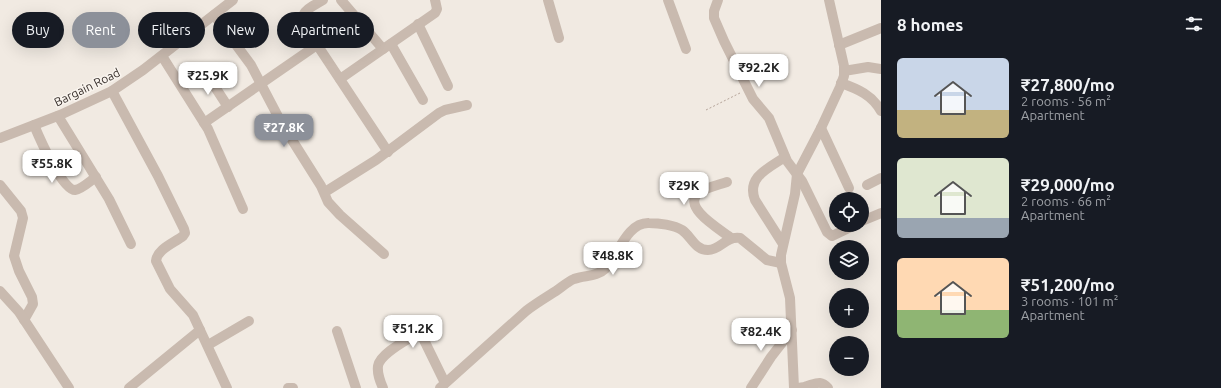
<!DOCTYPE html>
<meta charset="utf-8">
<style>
body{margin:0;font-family:Ubuntu,sans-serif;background:#242831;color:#f1f3f6;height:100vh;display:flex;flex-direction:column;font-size:15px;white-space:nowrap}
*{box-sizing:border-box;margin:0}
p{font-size:13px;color:#9ea1a6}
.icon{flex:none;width:22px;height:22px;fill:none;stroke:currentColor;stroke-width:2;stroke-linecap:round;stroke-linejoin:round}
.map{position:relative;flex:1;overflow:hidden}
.panel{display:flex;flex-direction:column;background:#171b24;width:340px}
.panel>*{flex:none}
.top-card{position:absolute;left:12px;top:12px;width:380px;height:36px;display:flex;gap:8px}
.controls{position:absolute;left:829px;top:192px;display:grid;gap:8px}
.controls a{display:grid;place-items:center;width:40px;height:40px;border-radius:50%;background:#171b24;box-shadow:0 4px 16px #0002;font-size:20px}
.price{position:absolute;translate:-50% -34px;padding:0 9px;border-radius:8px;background:#fff;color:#222;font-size:13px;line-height:26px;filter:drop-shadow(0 1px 2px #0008)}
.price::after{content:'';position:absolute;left:50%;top:24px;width:12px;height:9px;margin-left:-6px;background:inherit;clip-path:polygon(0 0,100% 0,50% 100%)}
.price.on{background:#8c9099;color:#fff}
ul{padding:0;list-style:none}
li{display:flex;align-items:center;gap:12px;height:100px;padding:0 16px}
li span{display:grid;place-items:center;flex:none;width:112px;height:80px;border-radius:6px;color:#555}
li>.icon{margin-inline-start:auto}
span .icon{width:48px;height:48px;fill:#fffc;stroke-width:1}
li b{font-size:17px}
h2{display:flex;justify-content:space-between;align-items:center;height:48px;padding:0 16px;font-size:17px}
.tag{padding:0 14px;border-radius:18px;background:#171b24;box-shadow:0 4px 16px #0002;font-size:14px;line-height:36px}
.tag.on{background:#8c9099;color:#fff}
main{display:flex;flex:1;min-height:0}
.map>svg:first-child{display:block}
</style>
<main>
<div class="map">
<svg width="881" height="388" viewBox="0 0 881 388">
<rect width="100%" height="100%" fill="#f1eae2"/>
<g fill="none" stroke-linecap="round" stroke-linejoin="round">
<path stroke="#b5a499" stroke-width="1" stroke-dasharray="2 2" stroke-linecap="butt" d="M706 110 740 93"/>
<g stroke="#c9baaf" stroke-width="10">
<path d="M323 0C303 12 297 12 310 34L388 152"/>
<path d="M341 0 383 49"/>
<path d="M548 0 559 38"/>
<path d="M668 0 686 49"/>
<path d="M718 0 714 11V18L724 41 753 99 769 118 787 161 802 181 827 232 832 236 855 225"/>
<path d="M214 15 251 65 282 124 321 186 328 202 340 215 384 254"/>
<path d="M418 24 448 86"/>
<path d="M391 44 423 100"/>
<path d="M839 45 881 28"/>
<path d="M162 56 208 129 243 209"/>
<path d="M844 71 868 67 881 69"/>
<path d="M206 73 228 107"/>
<path d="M340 79 435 13 437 9 435 0"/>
<path d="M841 83C858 89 872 95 881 111"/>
<path d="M112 91 158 176 184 229 185 233 183 236C174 243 157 249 156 261L170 289 193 315 227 388"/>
<path d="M58 116 109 199 131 244"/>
<path d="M204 123 317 45"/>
<path d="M34 125C39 137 62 190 75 190 82 189 90 181 96 177"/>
<path d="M821 128 849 188"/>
<path d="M0 138 60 115 112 91 143 70 233 0"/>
<path d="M727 182C718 185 708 187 700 192 679 206 721 230 731 238"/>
<path d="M0 185 21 211 23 218 14 256 19 271 32 297 33 304 24 320"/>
<path d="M867 185 881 178"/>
<path d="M325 192 376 160 439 113 445 110 467 105"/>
<path d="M862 221 881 213"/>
<path d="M783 244 755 200C746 177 769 168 785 157"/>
<path d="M0 291 19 312 69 388"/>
<path d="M337 331 356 388"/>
<path d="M208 345 249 321"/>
<path d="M129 388 200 330"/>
<path d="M288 388H293"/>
<path d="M383 388C380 381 377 374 378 366 380 354 405 341 415 335L420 336 423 338 445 383"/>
<path d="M440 388 526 311C535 304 545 298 556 291 562 287 567 282 574 279 584 275 597 277 605 269 618 255 627 222 649 223 659 223 674 225 682 230 691 236 695 250 708 250 721 250 725 236 740 238L767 260 781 263"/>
<path d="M751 388 771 357 792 330"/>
<path d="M794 388 790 298 781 263V255L795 194 797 174 821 128 840 87 844 76V66L829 0"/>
<path d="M794 388C798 388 803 388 807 386 817 383 821 380 828 388"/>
</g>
</g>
<g text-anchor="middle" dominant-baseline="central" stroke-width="3" stroke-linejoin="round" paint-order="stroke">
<g font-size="12" fill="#38302c" stroke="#f9f4ee">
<text transform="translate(87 87) rotate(-26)">Bargain Road</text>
</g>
</g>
</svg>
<div class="controls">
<a><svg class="icon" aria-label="locate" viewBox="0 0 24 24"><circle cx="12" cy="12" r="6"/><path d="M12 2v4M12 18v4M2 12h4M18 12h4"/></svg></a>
<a><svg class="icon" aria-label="layers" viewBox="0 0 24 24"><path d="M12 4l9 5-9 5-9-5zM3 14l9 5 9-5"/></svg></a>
<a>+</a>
<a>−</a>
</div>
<b class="price" style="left:759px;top:88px">₹92.2K</b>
<b class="price" style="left:208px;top:96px">₹25.9K</b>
<b class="price on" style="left:284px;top:148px">₹27.8K</b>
<b class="price" style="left:52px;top:184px">₹55.8K</b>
<b class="price" style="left:684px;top:206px">₹29K</b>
<b class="price" style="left:613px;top:276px">₹48.8K</b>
<b class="price" style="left:413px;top:349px">₹51.2K</b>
<b class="price" style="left:761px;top:352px">₹82.4K</b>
<div class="top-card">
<a class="tag">Buy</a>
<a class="tag on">Rent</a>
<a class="tag">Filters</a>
<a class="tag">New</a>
<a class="tag">Apartment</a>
</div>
</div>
<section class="panel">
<h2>8 homes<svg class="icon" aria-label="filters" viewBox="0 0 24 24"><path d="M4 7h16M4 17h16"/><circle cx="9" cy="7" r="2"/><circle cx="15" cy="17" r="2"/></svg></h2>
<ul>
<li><span style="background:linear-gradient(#c9d6e8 65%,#c2b280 0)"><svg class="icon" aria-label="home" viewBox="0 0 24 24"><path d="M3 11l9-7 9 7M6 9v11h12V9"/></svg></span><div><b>₹27,800/mo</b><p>2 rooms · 56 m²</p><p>Apartment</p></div></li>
<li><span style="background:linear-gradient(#dfe7d0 75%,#9aa5b1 0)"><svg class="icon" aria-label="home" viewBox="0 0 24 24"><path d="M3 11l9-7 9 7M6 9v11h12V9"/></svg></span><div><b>₹29,000/mo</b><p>2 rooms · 66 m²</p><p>Apartment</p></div></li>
<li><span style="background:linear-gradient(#ffd9b3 65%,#8fb573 0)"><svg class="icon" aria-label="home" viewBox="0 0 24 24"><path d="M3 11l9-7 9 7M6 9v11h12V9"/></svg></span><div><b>₹51,200/mo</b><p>3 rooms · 101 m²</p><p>Apartment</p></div></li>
</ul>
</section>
</main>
